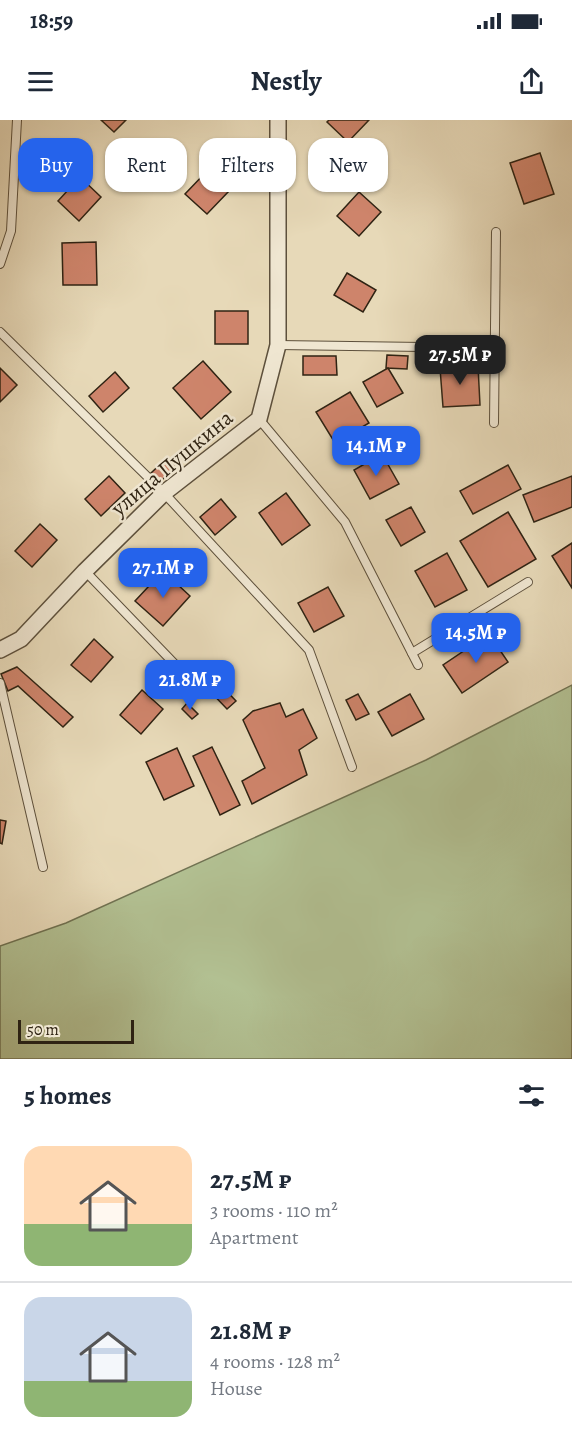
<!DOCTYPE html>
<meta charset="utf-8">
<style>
body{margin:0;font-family:Alegreya,serif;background:#f2f2f3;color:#1f2937;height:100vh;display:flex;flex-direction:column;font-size:22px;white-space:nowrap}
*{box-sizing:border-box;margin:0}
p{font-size:20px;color:#747a83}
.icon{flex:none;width:33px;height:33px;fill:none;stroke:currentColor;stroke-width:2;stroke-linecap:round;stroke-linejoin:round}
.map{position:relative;height:939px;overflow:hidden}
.drawer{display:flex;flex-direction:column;background:#fff;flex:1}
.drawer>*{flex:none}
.guide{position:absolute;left:18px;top:18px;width:537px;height:54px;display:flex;gap:12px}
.scale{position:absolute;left:18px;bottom:15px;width:116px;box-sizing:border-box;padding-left:6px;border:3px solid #2f2313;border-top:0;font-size:16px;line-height:21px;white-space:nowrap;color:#2f2313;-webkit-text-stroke:4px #efe6d1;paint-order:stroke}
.price{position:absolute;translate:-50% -51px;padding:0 14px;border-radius:12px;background:#2563eb;color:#fff;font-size:20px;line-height:39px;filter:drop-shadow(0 2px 3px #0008)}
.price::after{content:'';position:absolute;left:50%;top:36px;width:18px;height:14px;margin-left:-9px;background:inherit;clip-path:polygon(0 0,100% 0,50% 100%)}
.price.selected{background:#222;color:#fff}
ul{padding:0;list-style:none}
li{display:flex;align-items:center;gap:18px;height:150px;padding:0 24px}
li+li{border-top:2px solid #e0e1e3}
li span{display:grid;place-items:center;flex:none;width:168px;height:120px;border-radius:18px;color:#555}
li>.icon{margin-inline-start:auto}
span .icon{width:72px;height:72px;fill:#fffc;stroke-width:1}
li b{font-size:26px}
h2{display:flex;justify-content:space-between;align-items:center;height:72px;padding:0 24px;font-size:26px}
.tag{padding:0 21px;border-radius:18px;background:#fff;box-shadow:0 2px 4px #0004;font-size:21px;line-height:54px}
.tag.selected{background:#2563eb;color:#fff}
.status{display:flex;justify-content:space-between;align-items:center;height:42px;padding:0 30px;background:#fff;direction:ltr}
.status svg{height:16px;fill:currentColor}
header{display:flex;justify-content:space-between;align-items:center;height:78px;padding:0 24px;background:#fff;font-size:27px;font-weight:700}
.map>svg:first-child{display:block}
</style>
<div class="status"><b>18:59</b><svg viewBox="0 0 49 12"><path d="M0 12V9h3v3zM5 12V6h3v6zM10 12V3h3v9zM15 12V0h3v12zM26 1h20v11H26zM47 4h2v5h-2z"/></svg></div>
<header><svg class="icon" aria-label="menu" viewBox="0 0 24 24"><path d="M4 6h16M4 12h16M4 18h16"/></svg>Nestly<svg class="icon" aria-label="share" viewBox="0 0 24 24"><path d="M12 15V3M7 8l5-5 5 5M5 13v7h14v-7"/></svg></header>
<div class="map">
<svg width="572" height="939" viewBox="0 0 572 939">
<rect width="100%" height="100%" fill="#e7d9b8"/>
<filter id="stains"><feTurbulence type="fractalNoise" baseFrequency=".00333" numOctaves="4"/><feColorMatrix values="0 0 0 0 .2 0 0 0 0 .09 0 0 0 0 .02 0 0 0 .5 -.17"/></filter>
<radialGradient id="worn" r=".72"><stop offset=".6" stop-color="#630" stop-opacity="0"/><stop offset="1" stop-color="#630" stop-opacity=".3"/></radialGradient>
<path fill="#b2c092" stroke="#707252" stroke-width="1.5" d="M572 565V939H0V826L66 803 426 640Z"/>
<g fill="#ce846b" stroke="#2f2313" stroke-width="1.5">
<path d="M101 0H126L114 12Z"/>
<path d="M329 0H369L348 22 327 2Z"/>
<path d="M540 33 554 74 524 84 510 43Z"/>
<path d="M207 51 229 71 207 94 185 74Z"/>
<path d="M80 57 101 77 79 101 58 81Z"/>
<path d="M359 72 381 92 359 116 337 96Z"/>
<path d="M96 122 97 165H63L62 123Z"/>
<path d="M347 153 376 170 363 192 334 175Z"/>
<rect x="215" y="191" width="33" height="33"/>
<path d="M387 235 408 236 407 249 386 248Z"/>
<path d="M303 236H336L337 255H303Z"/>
<path d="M203 241 231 272 201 299 173 268Z"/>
<path d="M478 246 480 285 443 287 440 248Z"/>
<path d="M0 248 17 265 0 282Z"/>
<path d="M388 248 403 273 377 287 363 262Z"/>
<path d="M115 252 129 268 103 292 89 276Z"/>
<path d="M350 272 369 303 335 323 316 292Z"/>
<path d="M382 334 399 364 370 379 354 350Z"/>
<path d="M168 337 176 346 160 362 151 353Z"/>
<path d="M508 345 521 369 473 394 460 371Z"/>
<path d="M109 356 125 373 101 396 85 379Z"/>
<path d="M572 356V387L534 402 523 375Z"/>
<path d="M286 373 310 405 282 425 259 393Z"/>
<path d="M221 379 236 397 215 415 200 397Z"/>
<path d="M411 387 425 412 401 426 386 400Z"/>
<path d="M508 392 536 439 488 467 460 421Z"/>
<path d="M40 404 57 420 32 447 15 431Z"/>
<path d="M572 423V468L552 436Z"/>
<path d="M447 433 467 470 435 487 415 451Z"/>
<path d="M163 451 190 476 163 506 135 481Z"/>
<path d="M328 467 344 496 314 512 298 483Z"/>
<path d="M489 514 508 542 462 573 443 545Z"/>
<path d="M94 519 113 537 91 562 71 545Z"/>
<path d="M17 547 73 597 63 607 18 566 8 571 1 554Z"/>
<path d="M215 559 236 581 227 589 206 567Z"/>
<path d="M142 570 163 589 141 614 120 595Z"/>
<path d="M358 574 369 594 356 600 346 580Z"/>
<path d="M410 574 424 599 392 616 378 592Z"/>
<path d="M187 583 198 594 192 599 182 589Z"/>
<path d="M280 583 286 597 303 589 317 618 299 630 307 655 252 684 242 661 265 648 243 600 253 591Z"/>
<path d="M212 627 240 685 220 695 193 636Z"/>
<path d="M177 628 194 666 164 680 146 642Z"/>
<path d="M0 700 6 701 2 724 0 723Z"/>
</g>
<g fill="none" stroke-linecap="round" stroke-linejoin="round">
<g stroke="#5d503c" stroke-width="10">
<g id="service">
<path d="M0 144 11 111 17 0"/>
<path d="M0 212 164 373 309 530 352 647"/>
<path d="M278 225 496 228"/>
<path d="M259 299 345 402 418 545"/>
<path d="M494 303 496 112"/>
<path d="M85 451 192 562"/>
<path d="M412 533 528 462"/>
<path d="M0 563 43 747"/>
</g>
</g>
<g stroke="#5d503c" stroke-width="18">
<path id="minor" d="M0 530 21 519 85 451 164 373 259 299 278 225V0"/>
</g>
<use href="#service" stroke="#efe6d1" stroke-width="8"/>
<use href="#minor" stroke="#efe6d1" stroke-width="15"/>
</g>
<g text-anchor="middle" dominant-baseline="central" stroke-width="5" stroke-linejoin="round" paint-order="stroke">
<g font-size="22" fill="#2f2313" stroke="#efe6d1">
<text transform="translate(172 343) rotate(-40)">улица Пушкина</text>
</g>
</g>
<rect width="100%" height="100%" filter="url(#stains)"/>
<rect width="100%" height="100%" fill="url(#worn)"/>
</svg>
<div class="scale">50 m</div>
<b class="price selected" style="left:460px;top:266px">27.5M ₽</b>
<b class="price" style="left:376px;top:357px">14.1M ₽</b>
<b class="price" style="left:163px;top:479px">27.1M ₽</b>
<b class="price" style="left:476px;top:544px">14.5M ₽</b>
<b class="price" style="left:190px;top:591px">21.8M ₽</b>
<div class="guide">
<a class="tag selected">Buy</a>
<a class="tag">Rent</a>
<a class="tag">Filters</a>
<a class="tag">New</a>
</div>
</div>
<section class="drawer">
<h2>5 homes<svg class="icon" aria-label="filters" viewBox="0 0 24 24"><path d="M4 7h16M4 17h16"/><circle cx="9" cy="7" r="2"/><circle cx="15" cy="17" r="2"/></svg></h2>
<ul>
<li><span style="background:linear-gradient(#ffd9b3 65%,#8fb573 0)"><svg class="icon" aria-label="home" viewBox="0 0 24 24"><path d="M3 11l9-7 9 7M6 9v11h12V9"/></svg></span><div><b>27.5M ₽</b><p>3 rooms · 110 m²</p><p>Apartment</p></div></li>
<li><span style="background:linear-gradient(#c9d6e8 70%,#8fb573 0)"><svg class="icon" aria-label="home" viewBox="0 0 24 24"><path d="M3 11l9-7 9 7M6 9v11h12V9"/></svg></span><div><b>21.8M ₽</b><p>4 rooms · 128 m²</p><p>House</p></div></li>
</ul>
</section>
